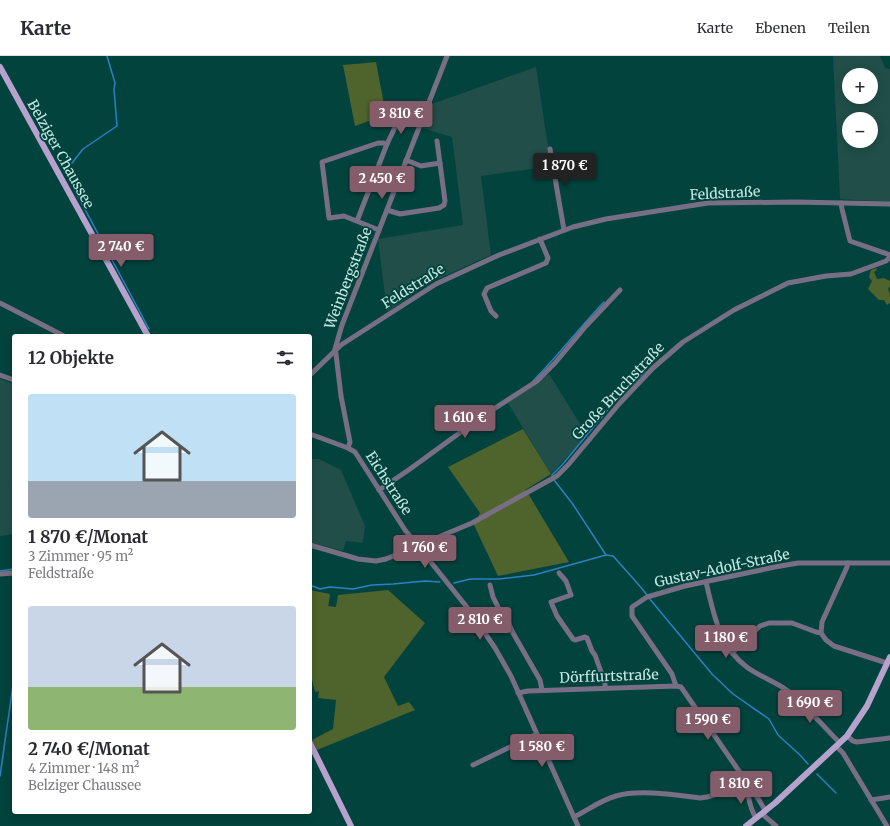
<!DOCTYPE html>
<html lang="de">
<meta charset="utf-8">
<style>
body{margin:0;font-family:Merriweather,serif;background:#f7f7f7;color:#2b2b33;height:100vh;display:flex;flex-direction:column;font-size:15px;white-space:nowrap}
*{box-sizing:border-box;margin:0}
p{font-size:13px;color:#7c7c81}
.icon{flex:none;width:22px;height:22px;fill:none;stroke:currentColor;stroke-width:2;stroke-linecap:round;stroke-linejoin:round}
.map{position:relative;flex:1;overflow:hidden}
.side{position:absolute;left:12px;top:278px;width:300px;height:480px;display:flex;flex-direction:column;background:#fff;border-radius:4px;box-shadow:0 2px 10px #0003}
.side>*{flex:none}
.buttons{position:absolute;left:842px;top:12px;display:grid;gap:8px}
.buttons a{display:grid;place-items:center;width:36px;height:36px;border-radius:50%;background:#fff;box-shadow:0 2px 10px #0003;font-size:20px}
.price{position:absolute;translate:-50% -34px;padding:0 9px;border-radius:4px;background:#855d6a;color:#fff;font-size:13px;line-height:26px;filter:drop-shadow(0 1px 2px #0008)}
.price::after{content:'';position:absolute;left:50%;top:24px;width:12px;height:9px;margin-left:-6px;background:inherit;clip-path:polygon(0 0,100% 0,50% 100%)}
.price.on{background:#222;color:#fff}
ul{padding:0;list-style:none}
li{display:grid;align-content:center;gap:8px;height:212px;padding:0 16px}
li span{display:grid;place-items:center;height:124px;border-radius:4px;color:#555}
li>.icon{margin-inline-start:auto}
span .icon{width:72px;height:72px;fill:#fffc;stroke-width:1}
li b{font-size:17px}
h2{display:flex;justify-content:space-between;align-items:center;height:48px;padding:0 16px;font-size:17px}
header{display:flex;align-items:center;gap:24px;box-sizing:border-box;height:56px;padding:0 20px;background:#fff;border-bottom:1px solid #e1e1e2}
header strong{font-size:19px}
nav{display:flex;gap:22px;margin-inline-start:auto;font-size:14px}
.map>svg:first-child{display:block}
</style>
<header>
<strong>Karte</strong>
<nav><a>Karte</a><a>Ebenen</a><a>Teilen</a></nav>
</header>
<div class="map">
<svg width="890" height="770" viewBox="0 0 890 770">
<rect width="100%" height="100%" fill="#02433e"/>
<g fill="#214e49" fill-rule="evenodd">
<path d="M833 0H880L885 12 890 13V146L840 143ZM849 19H871V41H849ZM849 63H871V85H849Z"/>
<path d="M536 11 551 110 481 120 491 199 429 227 387 256 378 183 463 169 452 81 422 72 432 48Z"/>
<path d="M549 318 587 379 551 418 508 347Z"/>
<path d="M0 323 14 328V478L0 480Z"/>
<path d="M310 403H319L341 414 365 470 363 487 346 485 343 495 310 486Z"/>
</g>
<g fill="#4f632c">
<path d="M376 6 386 59 355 70 343 9Z"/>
<path d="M876 212 877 214 874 216 877 223 884 222 890 225V230L888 233 890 238V247L887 249 884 244H879L868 233 872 225 869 221 871 214Z"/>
<path d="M523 373 551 418 525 434 529 439 569 506 498 520 474 469 480 457 448 411Z"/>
<path d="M310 534 330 538 327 560 328 550 336 551 338 539 388 534 425 567 384 621 398 650 409 646 415 654 317 694 312 684 333 673 336 644 318 642 319 635 315 636 310 615Z"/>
</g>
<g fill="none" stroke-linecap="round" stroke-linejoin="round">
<g stroke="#2a81c3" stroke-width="1.5">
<path d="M107 0 115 27 114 33 117 70 83 93 65 116 149 273"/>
<path d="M533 325C558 300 579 272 604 246"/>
<path d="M552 421V419L562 409 610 351 645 315"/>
<path d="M554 424 572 447 606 499"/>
<path d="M0 515 14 513"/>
<path d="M454 527 470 523H499L534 519 606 499 613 500 615 502C626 515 637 526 647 539"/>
<path d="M310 529 320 533 330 531 353 533 372 529 393 528 425 525 440 526"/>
<path d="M649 542 712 618 733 638 769 663 778 679 800 699 808 708"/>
<path d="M817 718 836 737"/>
<path d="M0 720 14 622"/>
</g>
<g stroke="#786f84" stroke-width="5">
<path d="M387 88 400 61"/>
<path d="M550 93 564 174"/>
<path d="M406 104 421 110 440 107"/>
<path d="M841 147 842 153 850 185 890 199"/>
<path d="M387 154 400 158 439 152 444 149 445 145 437 85"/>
<path d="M357 165 387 88 383 87H378L322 106 329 162 344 160 379 174"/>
<path d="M0 247 64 280"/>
<path d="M496 260 491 255 484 238 487 232 546 207 548 202 540 183"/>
<path d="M0 319 14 324"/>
<path d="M310 319 341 289 436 228 499 199 573 171 606 163 708 147 796 146 890 148"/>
<path d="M310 378 348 392 355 396 405 474 470 555 495 592 511 620 578 770"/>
<path d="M348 392 350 386 341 340 336 298 335 293 342 269 447 0"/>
<path d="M379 434 410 413 480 362 537 325 555 307 586 270 620 234"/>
<path d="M310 489 358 503 376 505 386 503 472 467 557 420 568 409 619 348 653 312 683 286 734 254 788 227 826 220 851 218 886 205 890 201"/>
<path d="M848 507 847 511 822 566 821 577 826 584 834 590 887 607"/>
<path d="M559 517 566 525 571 539 551 546 557 560 573 583 575 584 585 581 587 582 592 595 595 599 605 627V632"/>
<path d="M0 518 14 517"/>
<path d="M706 526C714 559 719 591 748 612 761 621 776 626 788 635 807 651 823 670 840 687"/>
<path d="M490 529 493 541 500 555 504 557 513 577 540 624 542 634"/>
<path d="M732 597 760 570 769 567H792L816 576 821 577"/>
<path d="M676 630 672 618 632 560V551L647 541 685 530 775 511 798 507H890"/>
<path d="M518 637 528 635 676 630 681 631 741 718C749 732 747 748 756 762"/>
<path d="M847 680 853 685 857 686 890 682"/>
<path d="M837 691 843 697 887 770"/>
<path d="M473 709 537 678"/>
<path d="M747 730C756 735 759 746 766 755"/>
<path d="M871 744 890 741"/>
<path d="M762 758 776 770"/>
<path d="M574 761C588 754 601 744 616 740 638 733 676 739 700 742L707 741 747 730"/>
</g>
<g stroke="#b6a2cd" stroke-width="6">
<path d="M0 11 148 280"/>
<path d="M310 687 351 770"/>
<path d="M746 770 775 747 847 680 867 650 890 601"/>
</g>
</g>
<g text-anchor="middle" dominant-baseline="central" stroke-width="3.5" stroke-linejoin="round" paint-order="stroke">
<g font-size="14" fill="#c5e8e3" stroke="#02433e">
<text transform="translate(61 98) rotate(61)">Belziger Chaussee</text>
<text transform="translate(725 137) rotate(-3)">Feldstraße</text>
<text transform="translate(348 222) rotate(-69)">Weinbergstraße</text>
<text transform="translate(413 230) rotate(-32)">Feldstraße</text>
<text transform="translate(618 335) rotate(-47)">Große Bruchstraße</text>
<text transform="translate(389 427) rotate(57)">Eichstraße</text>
<text transform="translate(722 512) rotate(-12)">Gustav-Adolf-Straße</text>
<text transform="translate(609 620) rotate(-2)">Dörffurtstraße</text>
</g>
</g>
</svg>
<div class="buttons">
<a>+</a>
<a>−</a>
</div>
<b class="price" style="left:401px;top:79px">3 810 €</b>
<b class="price on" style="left:565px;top:131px">1 870 €</b>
<b class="price" style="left:382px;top:144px">2 450 €</b>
<b class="price" style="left:121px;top:212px">2 740 €</b>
<b class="price" style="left:465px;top:383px">1 610 €</b>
<b class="price" style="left:425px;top:513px">1 760 €</b>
<b class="price" style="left:480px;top:585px">2 810 €</b>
<b class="price" style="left:726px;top:603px">1 180 €</b>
<b class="price" style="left:810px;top:668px">1 690 €</b>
<b class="price" style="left:708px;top:685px">1 590 €</b>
<b class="price" style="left:542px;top:712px">1 580 €</b>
<b class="price" style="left:741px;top:749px">1 810 €</b>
<section class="side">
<h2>12 Objekte<svg class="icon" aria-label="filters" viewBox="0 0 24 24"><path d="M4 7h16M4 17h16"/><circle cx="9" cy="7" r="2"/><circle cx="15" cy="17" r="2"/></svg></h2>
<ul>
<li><span style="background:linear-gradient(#bfe0f5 70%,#9aa5b1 0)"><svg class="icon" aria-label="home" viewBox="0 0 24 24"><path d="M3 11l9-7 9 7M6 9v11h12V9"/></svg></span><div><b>1 870 €/Monat</b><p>3 Zimmer · 95 m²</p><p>Feldstraße</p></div></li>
<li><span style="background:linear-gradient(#c9d6e8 65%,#8fb573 0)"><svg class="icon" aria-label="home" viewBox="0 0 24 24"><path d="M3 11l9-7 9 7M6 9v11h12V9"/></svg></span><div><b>2 740 €/Monat</b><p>4 Zimmer · 148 m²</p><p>Belziger Chaussee</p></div></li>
</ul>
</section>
</div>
